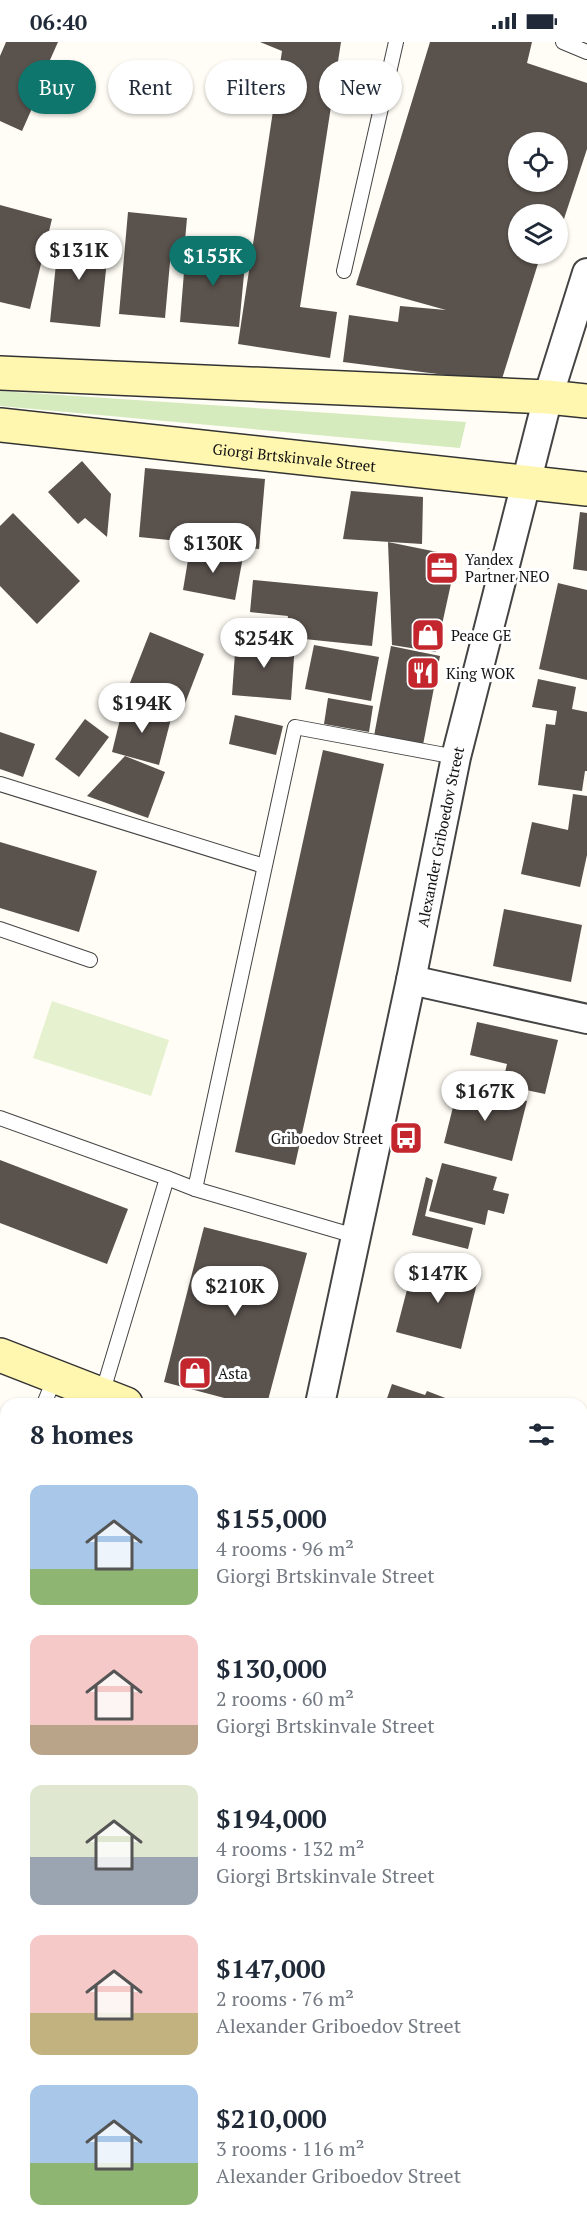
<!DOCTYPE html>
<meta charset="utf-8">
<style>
body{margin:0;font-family:"PT Serif",serif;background:#f6f6f7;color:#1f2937;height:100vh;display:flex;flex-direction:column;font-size:22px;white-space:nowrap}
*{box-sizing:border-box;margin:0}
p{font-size:20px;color:#747a83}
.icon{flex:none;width:33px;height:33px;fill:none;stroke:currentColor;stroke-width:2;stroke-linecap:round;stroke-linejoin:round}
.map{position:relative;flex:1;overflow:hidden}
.details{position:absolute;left:0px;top:1356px;width:588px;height:836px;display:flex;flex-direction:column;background:#fff;border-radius:18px 18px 0 0;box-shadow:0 2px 4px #0004}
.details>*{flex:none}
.banner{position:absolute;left:18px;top:18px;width:552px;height:54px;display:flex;gap:12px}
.buttons{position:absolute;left:508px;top:90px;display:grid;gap:12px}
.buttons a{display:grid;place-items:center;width:60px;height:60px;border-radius:50%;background:#fff;box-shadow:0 2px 4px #0004;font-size:30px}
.price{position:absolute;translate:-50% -51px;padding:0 14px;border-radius:21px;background:#fff;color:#222;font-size:20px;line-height:39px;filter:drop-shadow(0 2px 3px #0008)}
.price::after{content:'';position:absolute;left:50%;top:36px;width:18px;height:14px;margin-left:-9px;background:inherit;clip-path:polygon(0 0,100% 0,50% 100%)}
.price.current{background:#0f766e;color:#fff}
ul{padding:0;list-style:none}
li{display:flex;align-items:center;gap:18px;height:150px;padding:0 30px}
li span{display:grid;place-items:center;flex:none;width:168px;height:120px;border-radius:12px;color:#555}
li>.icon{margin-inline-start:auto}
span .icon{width:72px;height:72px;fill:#fffc;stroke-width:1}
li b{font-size:26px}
h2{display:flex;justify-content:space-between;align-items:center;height:72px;padding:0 30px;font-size:26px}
.chip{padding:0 21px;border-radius:27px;background:#fff;box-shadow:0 2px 4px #0004;font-size:21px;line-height:54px}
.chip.current{background:#0f766e;color:#fff}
.status{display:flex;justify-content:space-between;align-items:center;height:42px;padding:0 30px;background:#fff;direction:ltr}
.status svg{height:16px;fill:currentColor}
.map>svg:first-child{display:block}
</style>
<div class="status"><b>06:40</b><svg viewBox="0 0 49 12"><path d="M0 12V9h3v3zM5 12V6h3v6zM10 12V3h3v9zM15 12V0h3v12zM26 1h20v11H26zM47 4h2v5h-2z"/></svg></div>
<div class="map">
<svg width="587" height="2191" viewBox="0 0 587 2191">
<rect width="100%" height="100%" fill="#fffdf5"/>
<path fill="#d5ebbd" d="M0 349 466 380 460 406 0 364Z"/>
<path fill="#e6f2cf" d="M52 959 169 998 151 1054 33 1016Z"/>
<path fill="#b9e0f7" stroke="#3f96cf" stroke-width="1.5" d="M582 2132 587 2134V2191H553L547 2186H582Z"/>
<g fill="#5a524d" fill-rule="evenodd">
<path d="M6 0H58L50 18 53 19 22 89 0 79V14Z"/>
<path d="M260 0H341L300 265 337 270 330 316 238 302 282 9Z"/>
<path d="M430 0H532L527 21 587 41V107L558 195V172H519V212H541L501 340 343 320 349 273 398 280 400 264 446 268 356 243ZM519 100H558V140H519Z"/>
<path d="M0 163 52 177 30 267 0 260Z"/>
<path d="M128 170 187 176 184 210 171 209 165 276 119 272Z"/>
<path d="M59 193 109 199 100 285 50 280Z"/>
<path d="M186 205 246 211 239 285 180 280Z"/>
<path d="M82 419 111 452 107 495 85 476 78 482 48 450Z"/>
<path d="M145 426 265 437 259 507 139 495Z"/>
<path d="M351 449 423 455 422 502 343 497Z"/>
<path d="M580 470 587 471V529L573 527Z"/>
<path d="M13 471 80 539 37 582 0 544V484Z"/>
<path d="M388 500 457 514 436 610 392 603Z"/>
<path d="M190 506 243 515 235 558 183 548Z"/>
<path d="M253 538 378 550 372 604 285 595 288 574 250 570Z"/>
<path d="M558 541 587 548V638L539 627Z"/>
<path d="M150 590 204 612 181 672 126 651Z"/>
<path d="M236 597 295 601 291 658 232 653Z"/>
<path d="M314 603 379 615 371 659 305 647Z"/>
<path d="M391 604 440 614 423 703 374 694Z"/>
<path d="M538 637 576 645 572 667 587 670V729H585L582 749 538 743 546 682 555 683 557 669 532 665Z"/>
<path d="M328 656 373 664 369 690 324 682Z"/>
<path d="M124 661 172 673 159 723 112 710Z"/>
<path d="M235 673 283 684 276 713 229 702Z"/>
<path d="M85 677 109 695 79 735 55 717Z"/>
<path d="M0 690 35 702 23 735 0 727Z"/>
<path d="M323 708 384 722 295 1123 235 1110Z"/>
<path d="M125 714 165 730 148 776 87 754Z"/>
<path d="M573 752 587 754V813L580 845 521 832 532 780 568 788Z"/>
<path d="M0 800 97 829 79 890 0 866Z"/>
<path d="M504 867 582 883 571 940 493 924Z"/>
<path d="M477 980 558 998 545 1052 502 1043 507 1022 470 1013Z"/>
<path d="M459 1041 527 1059 512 1119 444 1101Z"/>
<path d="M0 1118 128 1167 107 1222 0 1181Z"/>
<path d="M442 1121 497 1135 493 1148 509 1152 504 1172 488 1168 485 1183 429 1169Z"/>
<path d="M426 1135 433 1138 425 1174 473 1186 468 1207 412 1193Z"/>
<path d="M204 1185 307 1211 267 1362H247L164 1340Z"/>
<path d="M415 1217 479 1233 461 1307 396 1290Z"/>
<path d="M392 1342 425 1353 427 1349 461 1362H385Z"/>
<path d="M0 1390 6 1392V1438L0 1453Z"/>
<path d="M582 1413 587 1415V1492L582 1490Z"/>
<path d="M0 1596 6 1598V1680L0 1679Z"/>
<path d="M582 1667 587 1668V1932H582Z"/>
<path d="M0 1733 6 1735V1763L0 1778Z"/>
<path d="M53 2186H78L93 2191H51Z"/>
<path d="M309 2186H435L434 2191H309Z"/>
</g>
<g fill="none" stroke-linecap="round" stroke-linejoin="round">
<g stroke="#444" stroke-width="16">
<g id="lane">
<path d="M563 0 587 10"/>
<path d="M344 229 396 0"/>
<path d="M0 742 264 824"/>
<path d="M0 887 90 918"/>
<path d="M0 1076 167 1136 102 1352"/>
<path d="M167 1136 195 1147 355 1194"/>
<path d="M195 1147 295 685 456 715"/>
<path d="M44 1362 55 1335"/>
<path d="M0 1475 6 1460"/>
<path d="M0 1518 6 1520"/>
<path d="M582 1977H587"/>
<path d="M0 2102 6 2077"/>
<path d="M252 2191 254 2186"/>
<path d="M457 2191 458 2186"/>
</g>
</g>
<g stroke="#444" stroke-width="32">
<g id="street">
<path d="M411 938 587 977"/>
<path id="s1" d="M320 1362 411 938 456 715 548 355 587 231"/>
<path d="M144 2191 146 2186"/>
</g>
</g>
<g stroke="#333" stroke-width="36">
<g id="secondary">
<path d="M0 331 548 355 587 359"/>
<path id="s2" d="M0 383 587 447"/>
<path d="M0 1313 126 1362"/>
<path d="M582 1533 587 1535"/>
</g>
</g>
<use href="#lane" stroke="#fff" stroke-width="14"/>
<use href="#street" stroke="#fff" stroke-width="28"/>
<use href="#secondary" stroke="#fff6b0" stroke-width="33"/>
</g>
<defs>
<g id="office-square" transform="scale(1.725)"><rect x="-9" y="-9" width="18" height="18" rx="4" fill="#c4262e" stroke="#fff"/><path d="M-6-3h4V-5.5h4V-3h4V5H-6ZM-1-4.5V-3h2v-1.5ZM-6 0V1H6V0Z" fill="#fff"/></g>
<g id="shop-square" transform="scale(1.725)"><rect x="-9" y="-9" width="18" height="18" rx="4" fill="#c4262e" stroke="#fff"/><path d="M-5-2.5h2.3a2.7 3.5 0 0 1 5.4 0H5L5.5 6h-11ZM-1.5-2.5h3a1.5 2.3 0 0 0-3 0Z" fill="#fff"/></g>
<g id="restaurant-square" transform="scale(1.725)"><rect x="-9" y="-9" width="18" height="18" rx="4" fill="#c4262e" stroke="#fff"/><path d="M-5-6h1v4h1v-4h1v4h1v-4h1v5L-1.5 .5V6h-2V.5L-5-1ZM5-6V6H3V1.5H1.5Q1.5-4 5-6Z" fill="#fff"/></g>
<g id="bus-square" transform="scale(1.725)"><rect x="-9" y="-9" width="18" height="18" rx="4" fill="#c4262e" stroke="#fff"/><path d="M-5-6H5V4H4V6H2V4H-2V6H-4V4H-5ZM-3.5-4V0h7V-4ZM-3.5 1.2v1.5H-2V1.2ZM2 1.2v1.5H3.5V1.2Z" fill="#fff"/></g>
</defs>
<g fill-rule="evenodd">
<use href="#office-square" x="442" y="526"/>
<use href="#shop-square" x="428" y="593"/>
<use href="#restaurant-square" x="423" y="631"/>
<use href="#bus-square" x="406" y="1096"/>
<use href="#shop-square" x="195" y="1331"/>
</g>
<g text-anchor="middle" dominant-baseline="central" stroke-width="6" stroke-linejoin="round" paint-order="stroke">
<g font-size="15" fill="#111" stroke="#fff">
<text stroke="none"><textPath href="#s2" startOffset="296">Giorgi Brtskinvale Street</textPath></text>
<text stroke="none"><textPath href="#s1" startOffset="580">Alexander Griboedov Street</textPath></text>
</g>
<g font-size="15" fill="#111" stroke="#fff" text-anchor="start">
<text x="465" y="517">Yandex<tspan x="465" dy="17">Partner NEO</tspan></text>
<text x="451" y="593">Peace GE</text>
<text x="446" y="631">King WOK</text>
<text x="383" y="1096" text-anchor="end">Griboedov Street</text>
<text x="218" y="1331">Asta</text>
</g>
</g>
</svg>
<div class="buttons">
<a><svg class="icon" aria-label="locate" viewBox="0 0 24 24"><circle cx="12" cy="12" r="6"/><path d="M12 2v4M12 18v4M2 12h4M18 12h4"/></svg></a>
<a><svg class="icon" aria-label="layers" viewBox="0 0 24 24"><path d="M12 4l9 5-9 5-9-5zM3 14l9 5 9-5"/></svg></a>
</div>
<b class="price" style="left:79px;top:239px">$131K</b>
<b class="price current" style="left:213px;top:245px">$155K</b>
<b class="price" style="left:213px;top:532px">$130K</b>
<b class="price" style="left:264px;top:627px">$254K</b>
<b class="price" style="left:142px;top:692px">$194K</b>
<b class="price" style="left:485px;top:1080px">$167K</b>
<b class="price" style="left:438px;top:1262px">$147K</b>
<b class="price" style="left:235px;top:1275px">$210K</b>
<div class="banner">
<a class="chip current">Buy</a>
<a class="chip">Rent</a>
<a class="chip">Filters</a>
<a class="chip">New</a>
</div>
<section class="details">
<h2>8 homes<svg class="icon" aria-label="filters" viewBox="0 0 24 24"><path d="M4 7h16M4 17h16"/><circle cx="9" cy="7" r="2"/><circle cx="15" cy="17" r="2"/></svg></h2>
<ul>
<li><span style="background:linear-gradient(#a9c7e8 70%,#8fb573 0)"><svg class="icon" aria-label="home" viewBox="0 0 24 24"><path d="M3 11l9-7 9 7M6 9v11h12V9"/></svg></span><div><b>$155,000</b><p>4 rooms · 96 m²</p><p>Giorgi Brtskinvale Street</p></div></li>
<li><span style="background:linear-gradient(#f6c9c9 75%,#b9a48a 0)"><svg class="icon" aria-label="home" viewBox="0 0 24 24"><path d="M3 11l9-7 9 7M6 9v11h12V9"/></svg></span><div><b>$130,000</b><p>2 rooms · 60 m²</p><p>Giorgi Brtskinvale Street</p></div></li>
<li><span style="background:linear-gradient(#dfe7d0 60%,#9aa5b1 0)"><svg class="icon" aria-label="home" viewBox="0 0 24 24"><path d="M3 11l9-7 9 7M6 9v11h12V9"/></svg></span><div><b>$194,000</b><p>4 rooms · 132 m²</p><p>Giorgi Brtskinvale Street</p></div></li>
<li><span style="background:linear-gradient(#f6c9c9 65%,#c2b280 0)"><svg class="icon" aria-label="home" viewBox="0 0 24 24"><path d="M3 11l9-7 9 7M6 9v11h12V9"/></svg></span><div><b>$147,000</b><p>2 rooms · 76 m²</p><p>Alexander Griboedov Street</p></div></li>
<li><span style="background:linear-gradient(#a9c7e8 65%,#8fb573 0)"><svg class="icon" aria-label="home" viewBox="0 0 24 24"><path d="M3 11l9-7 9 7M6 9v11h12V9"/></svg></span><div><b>$210,000</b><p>3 rooms · 116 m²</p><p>Alexander Griboedov Street</p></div></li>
</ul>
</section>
</div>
